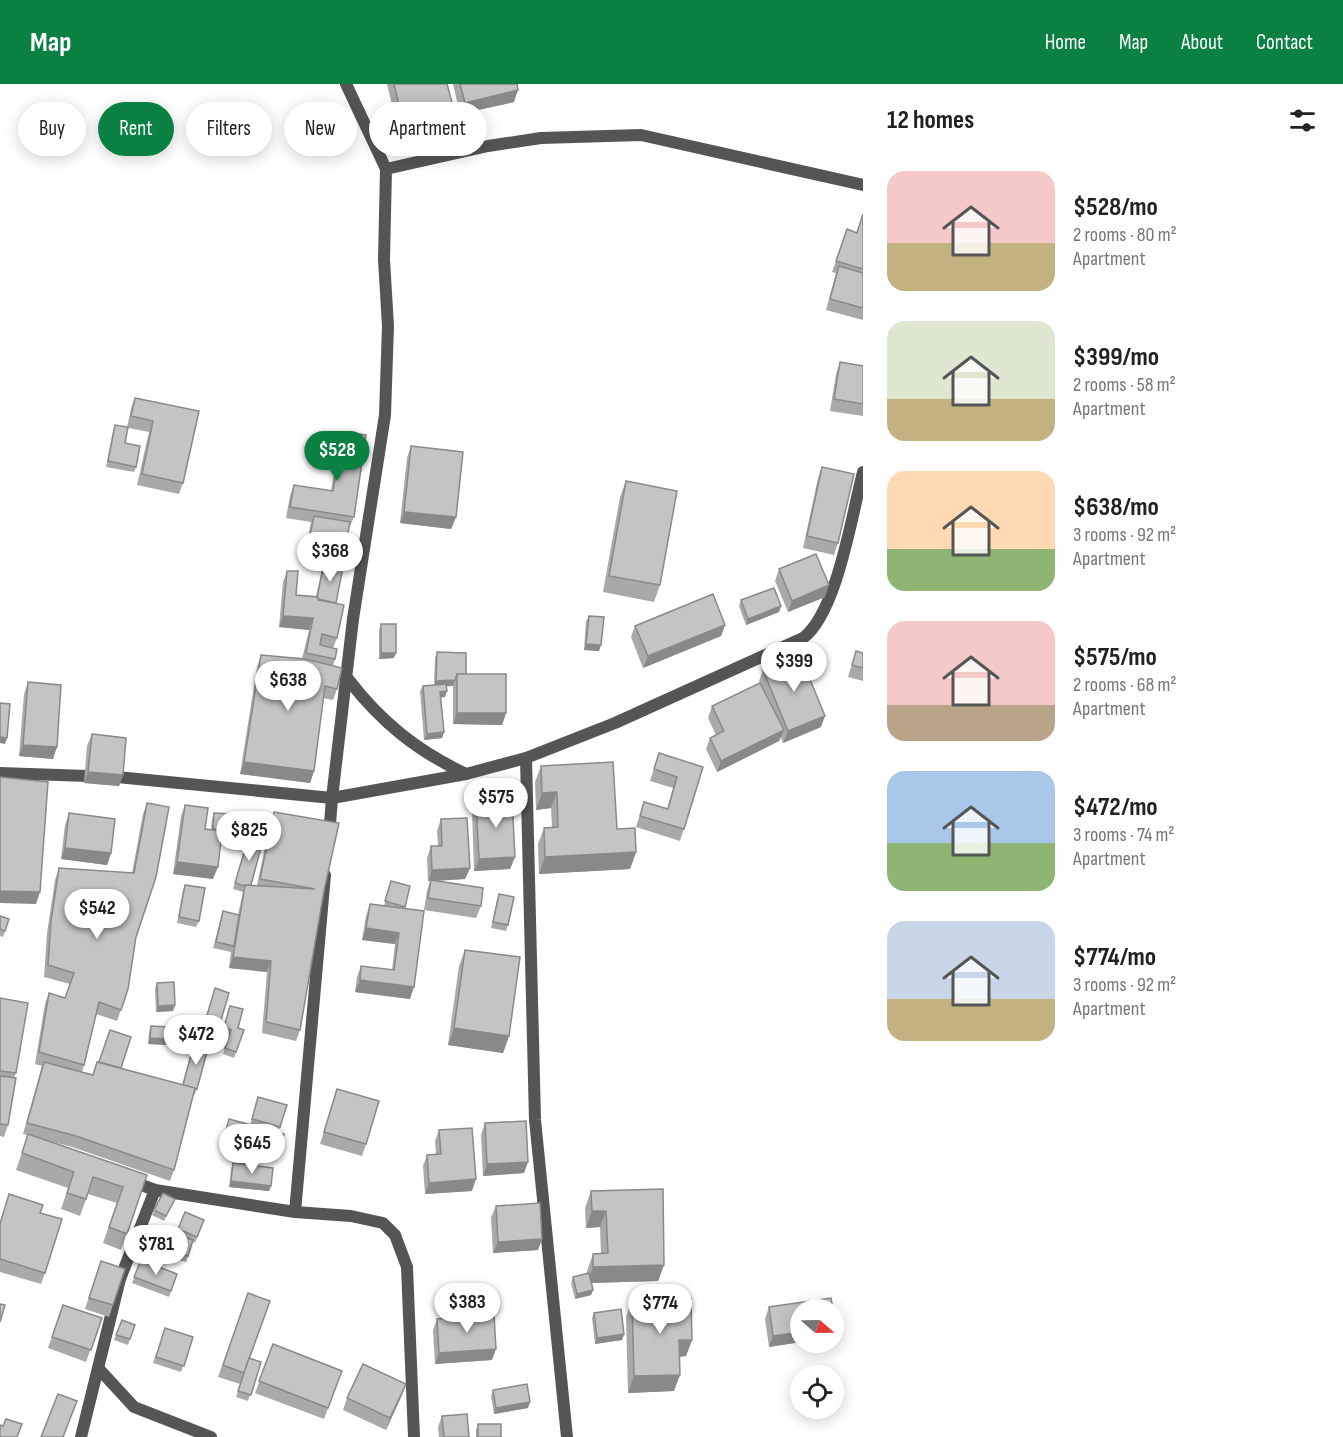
<!DOCTYPE html>
<meta charset="utf-8">
<style>
body{margin:0;font-family:"Sofia Sans Condensed",sans-serif;background:#f2f2f2;color:#222;height:100vh;display:flex;flex-direction:column;font-size:22px;white-space:nowrap}
*{box-sizing:border-box;margin:0}
p{font-size:20px;color:#767676}
.icon{flex:none;width:33px;height:33px;fill:none;stroke:currentColor;stroke-width:2;stroke-linecap:round;stroke-linejoin:round}
.map{position:relative;flex:1;overflow:hidden}
.side{display:flex;flex-direction:column;background:#fff;width:480px}
.side>*{flex:none}
.top-card{position:absolute;left:18px;top:18px;width:570px;height:54px;display:flex;gap:12px}
.needle{width:39px;rotate:110deg}
.controls{position:absolute;left:790px;top:1215px;display:grid;gap:12px}
.controls a{display:grid;place-items:center;width:54px;height:54px;border-radius:50%;background:#fff;box-shadow:0 3px 15px #0003;font-size:30px}
.price{position:absolute;translate:-50% -51px;padding:0 14px;border-radius:21px;background:#fff;color:#222;font-size:20px;line-height:39px;filter:drop-shadow(0 2px 3px #0008)}
.price::after{content:'';position:absolute;left:50%;top:36px;width:18px;height:14px;margin-left:-9px;background:inherit;clip-path:polygon(0 0,100% 0,50% 100%)}
.price.selected{background:#0b8043;color:#fff}
ul{padding:0;list-style:none}
li{display:flex;align-items:center;gap:18px;height:150px;padding:0 24px}
li span{display:grid;place-items:center;flex:none;width:168px;height:120px;border-radius:18px;color:#555}
li>.icon{margin-inline-start:auto}
span .icon{width:72px;height:72px;fill:#fffc;stroke-width:1}
li b{font-size:26px}
h2{display:flex;justify-content:space-between;align-items:center;height:72px;padding:0 24px;font-size:26px}
.chip{padding:0 21px;border-radius:27px;background:#fff;box-shadow:0 3px 15px #0003;font-size:21px;line-height:54px}
.chip.selected{background:#0b8043;color:#fff}
header{display:flex;align-items:center;gap:36px;box-sizing:border-box;height:84px;padding:0 30px;background:#0b8043;color:#fff}
header strong{font-size:28px}
nav{display:flex;gap:33px;margin-inline-start:auto;font-size:21px}
main{display:flex;flex:1;min-height:0}
.map>svg:first-child{display:block}
</style>
<header>
<strong>Map</strong>
<nav><a>Home</a><a>Map</a><a>About</a><a>Contact</a></nav>
</header>
<main>
<div class="map">
<svg width="863" height="1353" viewBox="0 0 863 1353">
<rect width="100%" height="100%" fill="#fff"/>
<g fill="none" stroke-linecap="round" stroke-linejoin="round">
<g stroke="#555" stroke-width="12">
<path d="M386 85 488 62 541 54 641 51 863 101"/>
<path d="M348 595C381 638 417 667 466 690"/>
<path d="M526 674 535 1036 567 1353"/>
<path d="M0 689 117 693 332 714 353 535 385 331 388 242 384 176 386 85 346 0"/>
<path d="M329 753 332 714 466 690 526 674 615 639 803 554C837 529 852 430 863 388"/>
<path d="M128 1096 155 1106 295 1128 351 1132 383 1139 395 1151 407 1183 414 1353"/>
<path d="M295 1128 325 791"/>
<path d="M99 1285 134 1323 211 1353"/>
<path d="M81 1353 120 1195 155 1106"/>
</g>
</g>
<g fill="#a9a9a9">
<path d="M387 0H447L453 22 449 34 398 46Z"/>
<path d="M453 0H517L514 18 460 30Z"/>
<path d="M863 130V236L826 226 836 189 832 188 847 145 856 149Z"/>
<path d="M840 278 863 282V332L830 327 836 290Z"/>
<path d="M135 314 199 327 183 399 179 410 137 401 149 348 128 344 125 359 136 383 134 388 106 383 113 347 115 341 127 343 131 325Z"/>
<path d="M343 348 354 433 349 444H348L344 468 340 479 304 473 311 438 286 434 290 412 294 401 331 407 339 359Z"/>
<path d="M411 362 456 433 451 445 400 439 407 374Z"/>
<path d="M822 383 838 459 834 471 803 464 818 394Z"/>
<path d="M626 397 660 501 654 518 603 508 620 413Z"/>
<path d="M324 479 336 519 337 554 333 564 335 575 333 582 337 605 333 616 323 614 314 687 310 699 240 690 257 583 261 571 302 575 309 546 279 543 283 498 287 487 296 511 316 512Z"/>
<path d="M779 485 825 513 788 528 775 497Z"/>
<path d="M741 516 781 522 779 528 746 541 739 522Z"/>
<path d="M589 532 599 567 584 566 586 537Z"/>
<path d="M381 540 394 574 379 575V546Z"/>
<path d="M725 541 721 552 643 584 631 553 635 542Z"/>
<path d="M856 567 863 569V597L848 593Z"/>
<path d="M437 568 466 590 506 629 502 641 453 640V602H447L445 613H441L444 648 442 654 424 656 420 607 423 602 434 601 435 574Z"/>
<path d="M763 586 821 643 783 659 781 653 779 657 717 688 706 665 710 654 716 651 708 634 712 622 760 599 759 597Z"/>
<path d="M28 598 53 675 19 672 24 610Z"/>
<path d="M92 650 123 691 119 702 84 699 87 662Z"/>
<path d="M659 669 703 683 680 757 636 743 644 718 667 725 673 704 650 697Z"/>
<path d="M541 682 617 745 636 768 630 785 539 790 538 760 544 744 552 743 551 724 536 726 535 698Z"/>
<path d="M476 717 515 773 510 785 474 787 472 728Z"/>
<path d="M147 719 136 853 128 905 117 937 96 930 84 981 82 988 93 991 97 978 182 1001 193 962 148 960 149 948 151 942 205 945 203 944 215 904 229 909 217 948 210 946V957L197 1005 195 1010H194L174 1086 170 1097 72 1063 45 1056 147 1091 121 1166 103 1159 117 1119 88 1110 80 1132 61 1125 68 1104 16 1086 28 1051 23 1050 42 982 35 980 45 920 49 909 65 914 70 900 44 893 47 849 55 796 59 784 132 789 143 730Z"/>
<path d="M185 721 205 745H211L212 735 214 729 263 754 255 753 251 801H257L270 739 274 728 324 807 300 946 296 957 262 949 267 888 229 884 231 868 213 864 223 827 238 831 243 808 233 805 248 753 221 751 213 795 173 790 181 732Z"/>
<path d="M69 729 111 769 107 781 61 775 65 741Z"/>
<path d="M441 735 470 784 465 795 437 797 481 822 476 834 424 826 427 807 430 797H428L427 774 431 762H438L437 747Z"/>
<path d="M185 801 199 837 196 843 177 839 183 806Z"/>
<path d="M410 802 404 825 410 915 355 908 357 893 361 882 392 886 395 860 362 856 366 832 370 820 384 822 389 803Z"/>
<path d="M499 810 508 841 506 847 491 844 497 816Z"/>
<path d="M0 832 9 835 3 853 0 852Z"/>
<path d="M465 866 509 952 503 969 448 961 459 882Z"/>
<path d="M157 899 175 921 173 927 156 928 155 905Z"/>
<path d="M0 914 16 989 14 994 8 1041 4 1053 0 1052Z"/>
<path d="M228 928 238 944 244 946 234 974 223 970 229 951 222 949Z"/>
<path d="M337 1005 366 1060 362 1072 320 1060Z"/>
<path d="M258 1013 287 1021 278 1049 280 1065 276 1077 254 1071 250 1082 271 1102 269 1107 229 1103 231 1085 233 1079 243 1081 230 1077 233 1065 220 1062 229 1035 250 1041Z"/>
<path d="M485 1039 528 1078 524 1089 483 1092 481 1051Z"/>
<path d="M439 1046 472 1107 425 1110 423 1082 427 1071 436 1070 435 1057Z"/>
<path d="M591 1107 664 1181 658 1197 592 1199 593 1206 591 1211 575 1215 571 1199 573 1193 587 1190V1187L593 1170H601L600 1143 586 1144 585 1124Z"/>
<path d="M9 1110 40 1129 45 1189 41 1200 0 1188V1138Z"/>
<path d="M175 1115 164 1137 152 1131 154 1126Z"/>
<path d="M496 1122 542 1155 538 1166 493 1169 491 1133Z"/>
<path d="M185 1128 204 1136 195 1159 193 1158 186 1178 150 1168 157 1146 176 1151Z"/>
<path d="M141 1176 177 1190 169 1213 132 1199Z"/>
<path d="M125 1185 109 1233 85 1225 97 1188Z"/>
<path d="M248 1209 249 1274 261 1278 248 1317 236 1313 246 1283 240 1300 218 1293Z"/>
<path d="M632 1216 692 1256 686 1272 680 1273 674 1307 628 1309 626 1233Z"/>
<path d="M63 1221 102 1234 86 1278 48 1264Z"/>
<path d="M769 1223 801 1226V1258L769 1263 765 1235Z"/>
<path d="M594 1229 624 1250 622 1256 595 1260 592 1234Z"/>
<path d="M437 1235 492 1276 435 1280 433 1246Z"/>
<path d="M122 1236 135 1241 128 1261 114 1256Z"/>
<path d="M165 1244 193 1253 181 1288 153 1279Z"/>
<path d="M273 1260 342 1287 324 1335 255 1309Z"/>
<path d="M493 1306 528 1324 494 1330 491 1312Z"/>
<path d="M402 1311 386 1346 343 1326 347 1314Z"/>
<path d="M442 1332 469 1353H439L438 1343Z"/>
<path d="M478 1340 501 1353H476V1346Z"/>
</g>
<g fill="#898989">
<path d="M518 6 514 18 460 30 465 19Z"/>
<path d="M453 22 449 34 398 46 402 34Z"/>
<path d="M404 428 456 433 451 445 400 439Z"/>
<path d="M829 501 825 513 788 528 792 517Z"/>
<path d="M781 522 779 528 746 541 748 535Z"/>
<path d="M283 532 313 534 309 546 279 543Z"/>
<path d="M725 541 721 552 643 584 648 572Z"/>
<path d="M586 560 601 561 599 567 584 566Z"/>
<path d="M381 569H396L394 574 379 575Z"/>
<path d="M455 596 453 602 434 603 436 597Z"/>
<path d="M447 607 445 613 438 614 440 608Z"/>
<path d="M457 629H506L502 641 453 640Z"/>
<path d="M825 632 821 643 783 659 788 647Z"/>
<path d="M784 646 779 657 717 688 721 677Z"/>
<path d="M444 648 442 654 424 656 427 650Z"/>
<path d="M0 653 7 654 5 660 0 659Z"/>
<path d="M23 661 57 663 53 675 19 672Z"/>
<path d="M244 678 314 687 310 699 240 690Z"/>
<path d="M88 688 123 691 119 702 84 699Z"/>
<path d="M557 708 551 724 536 726 542 709Z"/>
<path d="M213 745 265 748 263 754 211 751Z"/>
<path d="M65 764 111 769 107 781 61 775Z"/>
<path d="M636 768 630 785 539 790 545 773Z"/>
<path d="M515 773 510 785 474 787 479 775Z"/>
<path d="M177 778 218 783 213 795 173 790Z"/>
<path d="M470 784 465 795 428 797 432 786Z"/>
<path d="M0 807 40 808 36 820 0 819Z"/>
<path d="M366 844 399 849 395 860 362 856Z"/>
<path d="M233 873 271 877 267 888 229 884Z"/>
<path d="M360 896 414 903 410 915 355 908Z"/>
<path d="M175 921 173 927 156 928 158 922Z"/>
<path d="M454 944 509 952 503 969 448 961Z"/>
<path d="M150 954 210 957 207 963 148 960Z"/>
<path d="M528 1078 524 1089 483 1092 487 1080Z"/>
<path d="M476 1095 472 1107 425 1110 429 1099Z"/>
<path d="M231 1097 271 1102 269 1107 229 1103Z"/>
<path d="M592 1127H606L600 1143 586 1144Z"/>
<path d="M542 1155 538 1166 493 1169 498 1158Z"/>
<path d="M664 1181 658 1197 587 1199 593 1183Z"/>
<path d="M593 1206 591 1211 575 1215 577 1210Z"/>
<path d="M801 1248V1258L769 1263 773 1252Z"/>
<path d="M624 1250 622 1256 595 1260 597 1254Z"/>
<path d="M679 1256H692L686 1272 673 1273Z"/>
<path d="M496 1265 492 1276 435 1280 439 1269Z"/>
<path d="M680 1291 674 1307 628 1309 634 1292Z"/>
<path d="M406 1300 402 1311 386 1346 390 1334Z"/>
<path d="M530 1318 528 1324 494 1330 496 1324Z"/>
</g>
<g fill="#c4c4c4" stroke="#898989" stroke-width="1.5">
<path d="M394 0H447L453 22 402 34Z"/>
<path d="M460 0H517L518 6 465 19Z"/>
<path d="M863 130V185L836 177 847 145 857 149Z"/>
<path d="M839 182 863 189V224L830 215Z"/>
<path d="M840 278 863 282V320L834 315Z"/>
<path d="M135 314 199 327 183 399 142 390 153 337 131 332Z"/>
<path d="M115 341 128 343 125 359 140 362 136 383 108 377Z"/>
<path d="M343 348 366 351 354 433 290 423 294 401 333 407Z"/>
<path d="M411 362 463 368 456 433 404 428Z"/>
<path d="M822 383 854 390 838 459 807 452Z"/>
<path d="M626 397 677 407 660 501 609 492Z"/>
<path d="M314 432 350 438 344 468 308 461Z"/>
<path d="M816 470 829 501 792 517 779 485Z"/>
<path d="M324 479 343 483 336 519 318 515V513H317Z"/>
<path d="M287 487H298L296 511 318 513V516L344 521 337 554 322 550 320 561 337 565 335 575 306 569 313 534 283 532Z"/>
<path d="M774 504 781 522 748 535 741 516Z"/>
<path d="M713 510 725 541 648 572 635 542Z"/>
<path d="M589 532 604 533 601 561 586 560Z"/>
<rect x="381" y="540" width="15" height="29"/>
<path d="M856 567 863 569V584L852 581Z"/>
<path d="M437 568 466 569V590H457L455 596 436 597Z"/>
<path d="M261 571 305 575 342 584 337 605 325 602 314 687 244 678Z"/>
<path d="M800 571 825 632 788 647 763 586Z"/>
<rect x="457" y="590" width="49" height="39"/>
<path d="M28 598 61 601 57 663 23 661Z"/>
<path d="M760 599 784 646 721 677 710 654 724 647 712 622Z"/>
<path d="M446 600 447 607 440 608 444 648 427 650 423 602Z"/>
<path d="M0 619 10 620 7 654 0 653Z"/>
<path d="M92 650 126 654 123 691 88 688Z"/>
<path d="M659 669 703 683 684 745 640 732 644 718 668 725 677 693 654 685Z"/>
<path d="M613 678 617 745 635 744 636 768 545 773 544 744 558 743 557 708 542 709 541 682Z"/>
<path d="M0 693 48 698 40 808 0 807Z"/>
<path d="M512 715 515 773 479 775 476 717Z"/>
<path d="M147 719 169 723 156 793 136 853 128 905 121 926 99 918 84 981 39 968 49 909 65 914 74 889 48 881 51 837 59 784 134 789Z"/>
<path d="M185 721 208 724 205 745 222 747 218 783 177 778Z"/>
<path d="M274 728 339 739 324 807 300 946 266 938 271 877 233 873 245 801 315 805 260 795Z"/>
<path d="M69 729 115 735 111 769 65 764Z"/>
<path d="M214 729 266 732 265 748 213 745Z"/>
<path d="M467 734 470 784 432 786 431 762H442L441 735Z"/>
<path d="M249 752 263 756 251 801H245V802L235 799Z"/>
<path d="M431 796 483 804 481 822 428 814Z"/>
<path d="M391 797 410 802 405 823 385 817Z"/>
<path d="M185 801 205 804 199 837 179 833Z"/>
<path d="M499 810 514 813 508 841 493 838Z"/>
<path d="M370 820 424 827 414 903 360 896 361 882 394 886 399 849 366 844Z"/>
<path d="M223 827 239 831 234 862 216 858Z"/>
<path d="M0 832 9 835 5 847 0 845Z"/>
<path d="M465 866 520 873 509 952 454 944Z"/>
<path d="M174 898 175 921 158 922 157 899Z"/>
<path d="M215 904 229 909 219 943 205 938Z"/>
<path d="M0 914 28 919 16 989 0 987Z"/>
<path d="M230 922 243 925 238 944 244 946 236 968 225 964 231 946 224 943Z"/>
<path d="M151 942 210 945V957L150 954Z"/>
<path d="M110 946 131 953 121 984 99 978Z"/>
<path d="M194 960 208 964 197 1005 183 1001Z"/>
<path d="M44 978 93 991 97 978 195 1004 174 1086 76 1052 27 1039Z"/>
<path d="M0 992 16 994 8 1041 0 1040Z"/>
<path d="M337 1005 379 1017 366 1060 324 1048Z"/>
<path d="M258 1013 287 1021 280 1043 252 1035Z"/>
<path d="M229 1035 284 1050 280 1065 258 1059 254 1071 235 1066 237 1054 225 1050Z"/>
<path d="M526 1037 528 1078 487 1080 485 1039Z"/>
<path d="M472 1044 476 1095 429 1099 427 1071 441 1070 439 1046Z"/>
<path d="M28 1050 147 1091 127 1150 109 1143 123 1103 93 1093 86 1115 67 1109 74 1088 22 1069Z"/>
<path d="M233 1079 273 1084 271 1102 231 1097Z"/>
<path d="M663 1105 664 1181 593 1183V1170L608 1169 606 1127H592L591 1107Z"/>
<path d="M163 1109 175 1115 166 1132 154 1126Z"/>
<path d="M9 1110 43 1121 40 1129 62 1135 45 1189 0 1175V1140Z"/>
<path d="M540 1119 542 1155 498 1158 496 1122Z"/>
<path d="M185 1128 204 1136 197 1153 178 1145Z"/>
<path d="M157 1146 193 1156 188 1172 152 1162Z"/>
<path d="M141 1176 177 1190 171 1207 134 1193Z"/>
<path d="M101 1177 125 1185 113 1221 89 1214Z"/>
<path d="M589 1189 593 1206 577 1210 573 1193Z"/>
<path d="M248 1209 270 1217 244 1289 223 1281Z"/>
<path d="M691 1214 692 1256H679L680 1291 634 1292 632 1216Z"/>
<path d="M831 1214 833 1226H801V1248L773 1252 769 1223Z"/>
<path d="M0 1220 5 1221 0 1238Z"/>
<path d="M63 1221 102 1234 91 1266 52 1253Z"/>
<path d="M621 1225 624 1250 597 1254 594 1229Z"/>
<path d="M494 1231 496 1265 439 1269 437 1235Z"/>
<path d="M122 1236 135 1241 130 1255 116 1251Z"/>
<path d="M165 1244 193 1253 184 1282 156 1273Z"/>
<path d="M273 1260 342 1287 328 1324 259 1297Z"/>
<path d="M249 1274 261 1278 251 1311 238 1307Z"/>
<path d="M363 1280 406 1300 390 1334 347 1314Z"/>
<path d="M527 1300 530 1318 496 1324 493 1306Z"/>
<path d="M58 1310 77 1317 63 1353H41Z"/>
<path d="M467 1330 469 1353H444L442 1332Z"/>
<path d="M6 1335 22 1340 17 1353H0V1341L3 1342Z"/>
<rect x="478" y="1340" width="23" height="13"/>
</g>
</svg>
<div class="controls">
<a><svg class="needle" viewBox="-14 -14 28 28"><path d="M0-13l5 13h-10z" fill="#e53935"/><path d="M0 13l5-13h-10z" fill="#767676"/></svg></a>
<a><svg class="icon" aria-label="locate" viewBox="0 0 24 24"><circle cx="12" cy="12" r="6"/><path d="M12 2v4M12 18v4M2 12h4M18 12h4"/></svg></a>
</div>
<b class="price selected" style="left:337px;top:398px">$528</b>
<b class="price" style="left:330px;top:499px">$368</b>
<b class="price" style="left:794px;top:609px">$399</b>
<b class="price" style="left:288px;top:628px">$638</b>
<b class="price" style="left:496px;top:745px">$575</b>
<b class="price" style="left:249px;top:778px">$825</b>
<b class="price" style="left:97px;top:856px">$542</b>
<b class="price" style="left:196px;top:982px">$472</b>
<b class="price" style="left:252px;top:1091px">$645</b>
<b class="price" style="left:156px;top:1192px">$781</b>
<b class="price" style="left:467px;top:1250px">$383</b>
<b class="price" style="left:660px;top:1251px">$774</b>
<div class="top-card">
<a class="chip">Buy</a>
<a class="chip selected">Rent</a>
<a class="chip">Filters</a>
<a class="chip">New</a>
<a class="chip">Apartment</a>
</div>
</div>
<section class="side">
<h2>12 homes<svg class="icon" aria-label="filters" viewBox="0 0 24 24"><path d="M4 7h16M4 17h16"/><circle cx="9" cy="7" r="2"/><circle cx="15" cy="17" r="2"/></svg></h2>
<ul>
<li><span style="background:linear-gradient(#f6c9c9 60%,#c2b280 0)"><svg class="icon" aria-label="home" viewBox="0 0 24 24"><path d="M3 11l9-7 9 7M6 9v11h12V9"/></svg></span><div><b>$528/mo</b><p>2 rooms · 80 m²</p><p>Apartment</p></div></li>
<li><span style="background:linear-gradient(#dfe7d0 65%,#c2b280 0)"><svg class="icon" aria-label="home" viewBox="0 0 24 24"><path d="M3 11l9-7 9 7M6 9v11h12V9"/></svg></span><div><b>$399/mo</b><p>2 rooms · 58 m²</p><p>Apartment</p></div></li>
<li><span style="background:linear-gradient(#ffd9b3 65%,#8fb573 0)"><svg class="icon" aria-label="home" viewBox="0 0 24 24"><path d="M3 11l9-7 9 7M6 9v11h12V9"/></svg></span><div><b>$638/mo</b><p>3 rooms · 92 m²</p><p>Apartment</p></div></li>
<li><span style="background:linear-gradient(#f6c9c9 70%,#b9a48a 0)"><svg class="icon" aria-label="home" viewBox="0 0 24 24"><path d="M3 11l9-7 9 7M6 9v11h12V9"/></svg></span><div><b>$575/mo</b><p>2 rooms · 68 m²</p><p>Apartment</p></div></li>
<li><span style="background:linear-gradient(#a9c7e8 60%,#8fb573 0)"><svg class="icon" aria-label="home" viewBox="0 0 24 24"><path d="M3 11l9-7 9 7M6 9v11h12V9"/></svg></span><div><b>$472/mo</b><p>3 rooms · 74 m²</p><p>Apartment</p></div></li>
<li><span style="background:linear-gradient(#c9d6e8 65%,#c2b280 0)"><svg class="icon" aria-label="home" viewBox="0 0 24 24"><path d="M3 11l9-7 9 7M6 9v11h12V9"/></svg></span><div><b>$774/mo</b><p>3 rooms · 92 m²</p><p>Apartment</p></div></li>
</ul>
</section>
</main>
